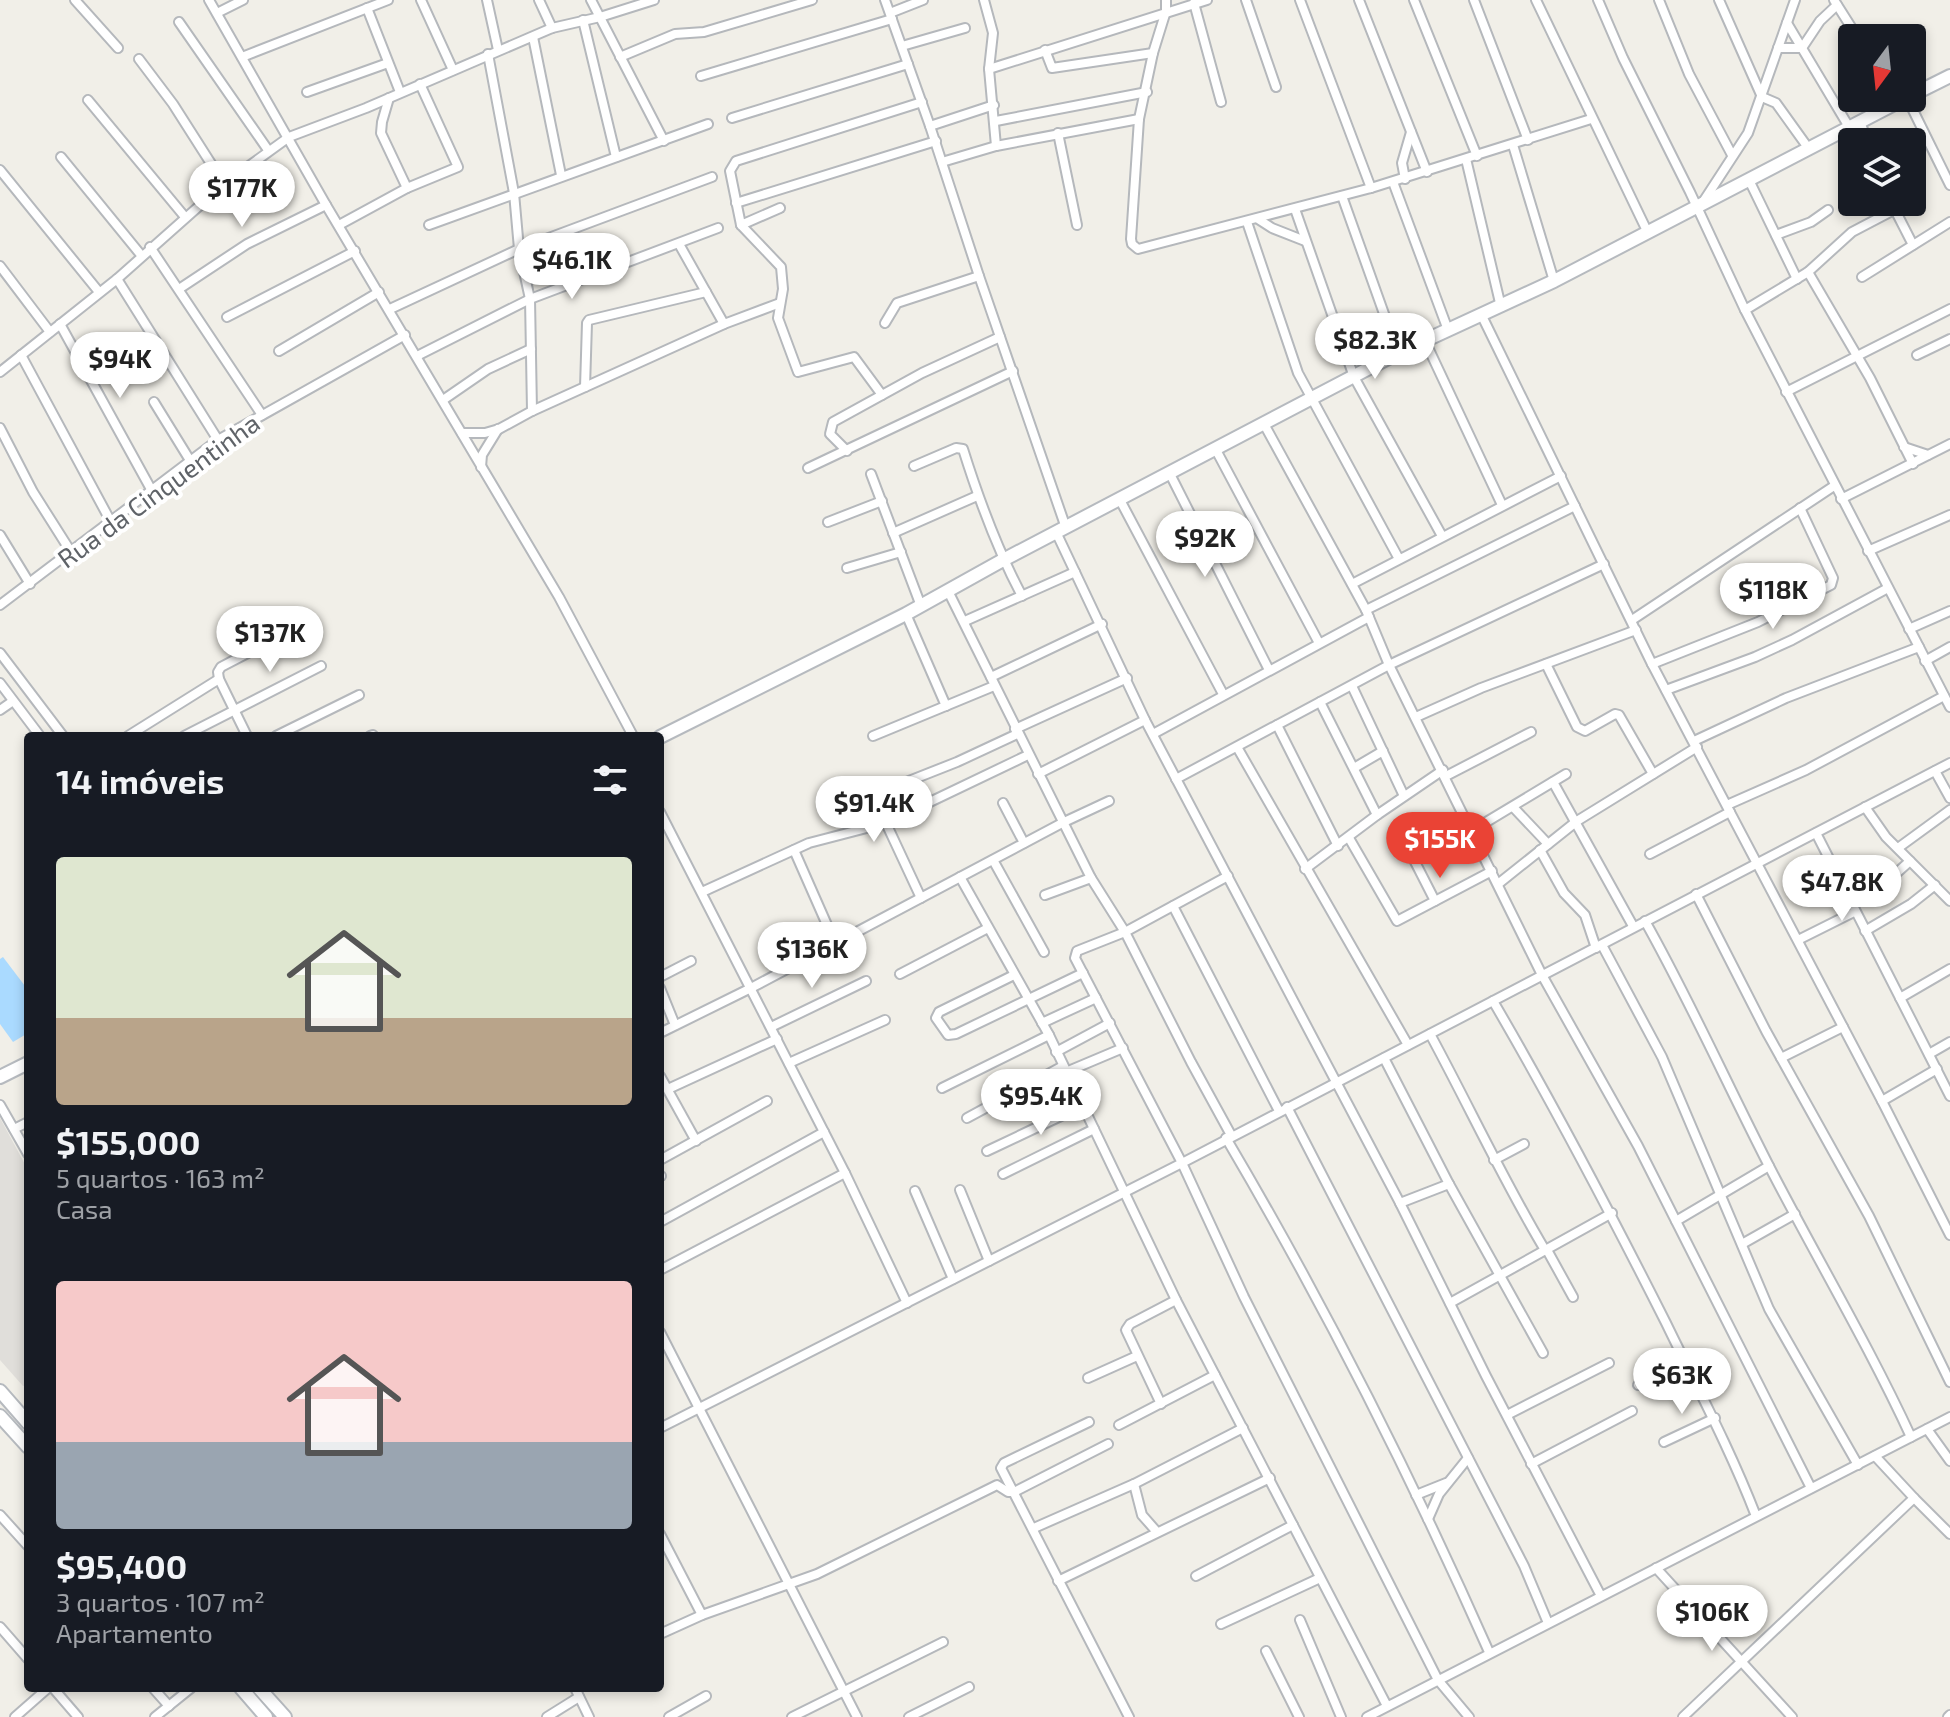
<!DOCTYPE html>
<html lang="pt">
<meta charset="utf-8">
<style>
body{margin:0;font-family:"Exo 2",sans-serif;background:#20242c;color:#f1f3f6;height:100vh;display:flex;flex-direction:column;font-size:30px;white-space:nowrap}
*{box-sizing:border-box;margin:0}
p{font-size:26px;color:#9ea1a6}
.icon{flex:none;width:44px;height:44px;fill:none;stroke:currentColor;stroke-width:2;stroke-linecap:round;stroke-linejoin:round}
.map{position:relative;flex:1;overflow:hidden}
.sheet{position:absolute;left:24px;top:732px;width:640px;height:960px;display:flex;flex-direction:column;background:#171b24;border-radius:8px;box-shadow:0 4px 12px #0003}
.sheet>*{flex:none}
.needle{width:52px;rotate:195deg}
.tools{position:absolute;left:1838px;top:24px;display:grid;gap:16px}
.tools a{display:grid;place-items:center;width:88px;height:88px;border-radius:8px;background:#171b24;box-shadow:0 4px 12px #0003;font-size:40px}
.price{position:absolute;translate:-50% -68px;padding:0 18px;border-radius:28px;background:#fff;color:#222;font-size:26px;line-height:52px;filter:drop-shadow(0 2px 4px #0008)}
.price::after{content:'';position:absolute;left:50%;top:48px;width:24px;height:18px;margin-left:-12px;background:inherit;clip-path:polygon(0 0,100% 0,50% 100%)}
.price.active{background:#ea4335;color:#fff}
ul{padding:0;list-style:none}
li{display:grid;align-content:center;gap:16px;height:424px;padding:0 32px}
li span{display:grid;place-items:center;height:248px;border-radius:8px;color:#555}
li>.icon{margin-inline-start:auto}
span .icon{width:144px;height:144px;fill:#fffc;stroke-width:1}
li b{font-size:34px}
h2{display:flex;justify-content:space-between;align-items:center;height:96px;padding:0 32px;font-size:34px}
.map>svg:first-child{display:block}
</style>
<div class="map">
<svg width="1950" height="1717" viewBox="0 0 1950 1717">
<rect width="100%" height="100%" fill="#f1efe8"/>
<path fill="#e0deda" d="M0 1118 28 1170V1384L23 1386 0 1360Z"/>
<path fill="#aadaff" d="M3 957 28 990V1033L13 1042 0 1024V959Z"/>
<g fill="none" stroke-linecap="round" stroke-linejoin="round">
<g stroke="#b5b8bc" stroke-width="12">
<g id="street">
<path d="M75 0 118 48"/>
<path d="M209 0 326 205 559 597 633 736"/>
<path d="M421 0 453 70"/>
<path d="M487 0 498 50"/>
<path d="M539 0 552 28"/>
<path d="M591 0 664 141"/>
<path d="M885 0 930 126 979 276 1066 528"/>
<path d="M984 0 993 33 989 69 996 146"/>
<path d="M1166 0V11L1153 53 1139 119 1131 239 1132 244 1138 249 1371 188 1591 119"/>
<path d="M1246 0 1276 87"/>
<path d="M1300 0 1371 188"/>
<path d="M1359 0 1427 172"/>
<path d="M1414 0 1477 156"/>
<path d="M1474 0 1528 140"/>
<path d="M1536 0 1648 233"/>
<path d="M1598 0 1623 58 1690 192 1745 310 1950 707"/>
<path d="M1659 0 1689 74 1732 155"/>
<path d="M1719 0 1762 97 1776 103 1809 149"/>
<path d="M1834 0 1858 38"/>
<path d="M1194 3 1221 102"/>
<path d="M367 8 400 92"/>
<path d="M217 13 243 0"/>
<path d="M890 13 923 0"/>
<path d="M583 20 616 157"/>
<path d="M179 22 268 150"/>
<path d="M1787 23 1849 127"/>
<path d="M533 37 561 175"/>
<path d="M902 46 965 28"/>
<path d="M1778 48H1802L1820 21 1837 5"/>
<path d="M1045 50 1052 68 1153 53"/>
<path d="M488 54 514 193 519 249 530 299 532 411"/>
<path d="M242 57 388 0"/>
<path d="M620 57 675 34 704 32 812 0"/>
<path d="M139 59 173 104 224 184"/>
<path d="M989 69 1207 0"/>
<path d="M701 76 892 19"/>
<path d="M307 92 388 63"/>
<path d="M389 98 382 122 381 133 407 188"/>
<path d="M1907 98 1950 185"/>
<path d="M88 100 185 217"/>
<path d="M732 118 908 64"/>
<path d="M996 121 1147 92"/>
<path d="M1860 122 1868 142"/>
<path d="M930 126 994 105"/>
<path d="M1058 133 1077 225"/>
<path d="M1513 145 1554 281"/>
<path d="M61 157 141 255"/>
<path d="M1466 159 1501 307"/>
<path d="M942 162 996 146 1139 119"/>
<path d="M0 170 99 292"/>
<path d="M1405 179 1402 163 1411 132"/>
<path d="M1749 180 1797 279"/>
<path d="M1393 182 1448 330"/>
<path d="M1342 196 1398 353"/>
<path d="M1703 202 1748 133 1795 0"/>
<path d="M1891 202 1913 245"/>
<path d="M736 203 936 141"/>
<path d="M1295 209 1354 377 1442 536"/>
<path d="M1258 219 1272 228 1305 241"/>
<path d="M1247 222 1298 373 1399 559"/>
<path d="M339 225 407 188 458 167 420 84"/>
<path d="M429 225 708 124"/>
<path d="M741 225 780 208"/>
<path d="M1776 235 1811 222 1828 210"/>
<path d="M679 244 724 324"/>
<path d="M150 247 262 415"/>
<path d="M0 266 50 332"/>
<path d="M1808 272 1870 378 1913 464"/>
<path d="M1862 277 1950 222"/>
<path d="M117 279 218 440"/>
<path d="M179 289 247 244 326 205"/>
<path d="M390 309 519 249 712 177"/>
<path d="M1745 310 1808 272 1852 232 1894 210"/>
<path d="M1482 316 1652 664 1882 1101 1950 1235"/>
<path d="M227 317 355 251"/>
<path d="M885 323 897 303 979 276"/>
<path d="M60 324 152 491"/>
<path d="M1425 341 1502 505"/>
<path d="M279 351 379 292"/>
<path d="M21 355 111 522"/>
<path d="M1917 355 1950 339"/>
<path d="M417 356 530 299 718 228"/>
<path d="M0 372 117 279 224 184 289 137 366 108 552 28 600 17 654 0"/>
<path d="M585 387 587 323 589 320 706 292"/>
<path d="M1786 392 1950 309"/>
<path d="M882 395 854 357 798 372 778 318 783 289 781 267 741 225 730 171 736 161 922 102"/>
<path d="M443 400 488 369 531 349"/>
<path d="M154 402 191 462"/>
<path d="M1264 424 1366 610 1389 665 1542 975 1638 1146 1811 1488"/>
<path d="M0 428 33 492 71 552"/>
<path d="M462 433H485L499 429 532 411 724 324 780 303"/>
<path d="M1904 447 1928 455"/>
<path d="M1216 450 1319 643"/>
<path d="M847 451 830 434 833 422 922 373 1000 337"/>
<path d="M914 466 956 448 963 449C979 500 997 549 1022 596"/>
<path d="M481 467 482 455 498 429"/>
<path d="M808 468 1013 371"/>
<path d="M871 474 921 606"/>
<path d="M1170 474 1269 670"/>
<path d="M1841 499 1950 444"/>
<path d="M1120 500 1223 694"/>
<path d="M828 522 882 501"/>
<path d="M1056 532 1145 720 1400 1203 1486 1376 1601 1596"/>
<path d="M893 533 977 496"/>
<path d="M0 535 30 584"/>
<path d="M1868 551 1950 515"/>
<path d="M847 568 901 552"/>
<path d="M1352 584 1561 476"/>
<path d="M948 591 1091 878 1125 932 1191 1062 1231 1135"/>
<path d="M0 605 218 440 405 335"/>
<path d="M1366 610 1575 506"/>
<path d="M906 614 946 706"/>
<path d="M1632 620 1834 486"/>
<path d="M965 621 1075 572"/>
<path d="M1909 629 1950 611"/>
<path d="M0 653 63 736"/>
<path d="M1925 661 1950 647"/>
<path d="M1546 664 1577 727 1585 731 1615 714 1619 715 1653 774"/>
<path d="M1652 664 1758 622 1831 585 1833 578 1800 508"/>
<path d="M991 677 1102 624"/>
<path d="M0 683 40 736"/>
<path d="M1352 686 1404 796"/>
<path d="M1666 690 1755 657 1792 640 1888 588"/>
<path d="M1320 702 1377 815"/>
<path d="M0 710 13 701"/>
<path d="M1416 717 1481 688 1636 630"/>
<path d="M1277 725 1338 846"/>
<path d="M1015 729 1127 678"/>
<path d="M1153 734 1369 617"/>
<path d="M128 736 219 679"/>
<path d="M184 736 321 666"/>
<path d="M247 736 219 679 218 672 221 667 280 636"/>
<path d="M276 736 359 695"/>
<path d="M370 736 373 735"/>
<path d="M873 736 994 686"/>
<path d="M1694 741 1786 698 1919 647"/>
<path d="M1237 747 1408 1045"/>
<path d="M1354 768 1383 751"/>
<path d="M1935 771 1950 798"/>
<path d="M1038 774 1145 720"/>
<path d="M1446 776 1531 732"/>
<path d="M1176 779 1389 665 1604 564"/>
<path d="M1553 782 1633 926"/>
<path d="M891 788 957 762 1017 734"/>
<path d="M1003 803 1024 843"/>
<path d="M1727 805 1806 770 1944 696"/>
<path d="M1513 807 1548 844"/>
<path d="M1865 807 1886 837 1950 901"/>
<path d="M660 812 845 1173 907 1303"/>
<path d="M886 823 921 898"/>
<path d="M1473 830 1566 774"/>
<path d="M1816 833 1950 1096"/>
<path d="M1349 838 1397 921 1492 871"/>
<path d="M1898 848 1950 810"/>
<path d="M794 850 835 943"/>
<path d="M1540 850 1564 893 1585 915 1596 948"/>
<path d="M1410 852 1435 901"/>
<path d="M1650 854 1730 812"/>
<path d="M993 860 1044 952"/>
<path d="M1305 869 1377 815 1443 770"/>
<path d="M1228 876 1125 932 1077 951 1075 958 1182 1163 1244 1297 1438 1680 1469 1717"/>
<path d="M960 877 1049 1035 1176 1300 1387 1706"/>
<path d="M1891 878 1910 861"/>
<path d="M1498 884 1577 821 1697 747"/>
<path d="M702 892 809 843 886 823 1028 755"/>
<path d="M1696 894 1766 1031 1869 1216 1950 1382"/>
<path d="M1045 895 1091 878"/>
<path d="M1173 906 1279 1111"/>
<path d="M1645 921C1690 1001 1727 1084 1769 1166 1816 1257 1868 1344 1911 1437"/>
<path d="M1865 931 1911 904 1935 885"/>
<path d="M1798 940 1854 912"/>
<path d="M1602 945 1662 1057 1769 1309 1858 1465"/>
<path d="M900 974 988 928"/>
<path d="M1014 975 939 1012 936 1018 948 1035 956 1034 1083 973"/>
<path d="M660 977 691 961"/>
<path d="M660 988 675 1025"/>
<path d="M1900 998 1950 969"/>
<path d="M1493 1001C1555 1107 1611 1214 1666 1323 1697 1387 1730 1449 1756 1516"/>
<path d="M1042 1023 1096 998"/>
<path d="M771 1027 866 981"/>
<path d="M660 1033 751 988 1064 822 1109 801"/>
<path d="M1430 1034C1469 1106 1503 1180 1545 1250"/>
<path d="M1056 1052 1110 1023"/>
<path d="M1929 1054 1950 1042"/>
<path d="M1384 1058 1449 1184 1543 1353"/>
<path d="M1781 1058 1843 1027"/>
<path d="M789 1063 885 1020"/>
<path d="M1066 1072 1123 1048"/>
<path d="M660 1076 696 1141"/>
<path d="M942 1088 1049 1035"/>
<path d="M668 1089 777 1039"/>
<path d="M1882 1101 1937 1069"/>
<path d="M0 1105 28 1154"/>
<path d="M1287 1107 1524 1566 1548 1623"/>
<path d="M967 1118 1063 1066"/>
<path d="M14 1129 28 1122"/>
<path d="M1226 1138C1324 1304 1411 1476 1489 1652"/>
<path d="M987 1151 1082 1106"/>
<path d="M660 1160 767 1101"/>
<path d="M1494 1160 1524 1144"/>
<path d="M1003 1174 1094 1129"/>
<path d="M660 1176H661"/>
<path d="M960 1190 989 1261"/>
<path d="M915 1191 953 1279"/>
<path d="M1400 1203 1449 1184"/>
<path d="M1676 1221 1769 1166"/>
<path d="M660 1222 824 1132"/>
<path d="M1742 1244 1795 1214"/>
<path d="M1547 1250 1573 1297"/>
<path d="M660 1270 845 1173"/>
<path d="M1450 1303 1612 1213"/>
<path d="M660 1332 857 1717"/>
<path d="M1088 1378 1137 1356"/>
<path d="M1638 1385 1685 1361"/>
<path d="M1161 1404 1126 1330 1130 1324 1176 1300"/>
<path d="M1507 1415 1609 1363"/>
<path d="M1089 1422 1004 1463 1001 1468 1129 1717"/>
<path d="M1119 1425 1215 1375"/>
<path d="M660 1428 1182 1163 1950 763"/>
<path d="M1927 1429 1950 1461"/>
<path d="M1664 1442 1715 1418"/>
<path d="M1531 1464 1632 1411"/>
<path d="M1134 1484 1142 1515 1157 1532"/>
<path d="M1416 1495 1446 1483"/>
<path d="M1914 1498 1950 1534"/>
<path d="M0 1515 28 1546"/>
<path d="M1428 1519 1439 1494 1468 1458"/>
<path d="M1034 1528 1134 1484 1243 1428"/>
<path d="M660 1534 702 1615"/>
<path d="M1656 1568 1792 1717"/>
<path d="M1196 1576 1293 1525"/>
<path d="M1058 1581 1270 1478"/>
<path d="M1300 1620 1341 1717"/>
<path d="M1221 1624 1320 1578"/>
<path d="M0 1627 28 1659"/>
<path d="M660 1634 702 1615 817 1574 997 1485 1008 1492H1014L1108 1444"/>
<path d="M1266 1651 1299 1717"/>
<path d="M53 1688 78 1717"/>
<path d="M153 1688 169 1706"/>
<path d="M575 1688 589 1717"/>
<path d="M15 1717 48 1688"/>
<path d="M155 1717 191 1688"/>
<path d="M547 1717 579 1697"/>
<path d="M669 1717 706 1696"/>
<path d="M792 1717 943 1642"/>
<path d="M909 1717 969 1687"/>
<path d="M1367 1717 1950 1417"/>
<path d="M1683 1717 1914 1498 1875 1456"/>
<path d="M1948 1717 1950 1715"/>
</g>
</g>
<g stroke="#b6babf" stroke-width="16">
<g id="secondary">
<path d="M1912 95 1950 76"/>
<path d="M660 737 906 614 1003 560 1398 353 1554 281 1906 98"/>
<path d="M0 1077 28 1063"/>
<path d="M0 1391 28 1423"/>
<path d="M0 1416 28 1447"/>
<path d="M241 1688 266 1717"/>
<path d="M259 1688 285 1717"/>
</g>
</g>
<use href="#street" stroke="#fff" stroke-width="8"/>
<use href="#secondary" stroke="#fff" stroke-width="12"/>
</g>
<g text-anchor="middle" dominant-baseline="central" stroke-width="8" stroke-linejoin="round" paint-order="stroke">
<g font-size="26" fill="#5f6368" stroke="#fff">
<text transform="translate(158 490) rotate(-36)">Rua da Cinquentinha</text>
</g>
</g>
</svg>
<div class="tools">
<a><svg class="needle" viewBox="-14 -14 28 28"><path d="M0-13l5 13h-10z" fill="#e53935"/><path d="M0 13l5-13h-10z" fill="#9ea1a6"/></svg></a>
<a><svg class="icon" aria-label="layers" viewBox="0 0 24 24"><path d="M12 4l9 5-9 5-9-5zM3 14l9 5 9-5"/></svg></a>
</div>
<b class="price" style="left:242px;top:229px">$177K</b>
<b class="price" style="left:572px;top:301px">$46.1K</b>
<b class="price" style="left:1375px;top:381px">$82.3K</b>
<b class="price" style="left:120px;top:400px">$94K</b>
<b class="price" style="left:1205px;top:579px">$92K</b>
<b class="price" style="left:1773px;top:631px">$118K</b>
<b class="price" style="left:270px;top:674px">$137K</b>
<b class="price" style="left:874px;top:844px">$91.4K</b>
<b class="price active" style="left:1440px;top:880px">$155K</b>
<b class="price" style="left:1842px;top:923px">$47.8K</b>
<b class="price" style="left:812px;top:990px">$136K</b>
<b class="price" style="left:1041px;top:1137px">$95.4K</b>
<b class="price" style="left:1682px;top:1416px">$63K</b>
<b class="price" style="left:1712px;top:1653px">$106K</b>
<section class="sheet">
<h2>14 imóveis<svg class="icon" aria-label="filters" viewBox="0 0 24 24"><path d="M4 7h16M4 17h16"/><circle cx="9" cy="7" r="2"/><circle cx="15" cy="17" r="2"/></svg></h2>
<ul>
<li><span style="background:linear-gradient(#dfe7d0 65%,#b9a48a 0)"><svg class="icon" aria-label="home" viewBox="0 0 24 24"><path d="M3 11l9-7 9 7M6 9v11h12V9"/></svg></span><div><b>$155,000</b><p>5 quartos · 163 m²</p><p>Casa</p></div></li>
<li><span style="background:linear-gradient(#f6c9c9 65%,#9aa5b1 0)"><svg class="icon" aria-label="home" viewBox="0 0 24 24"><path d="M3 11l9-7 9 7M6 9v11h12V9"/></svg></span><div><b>$95,400</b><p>3 quartos · 107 m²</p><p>Apartamento</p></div></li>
</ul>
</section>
</div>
